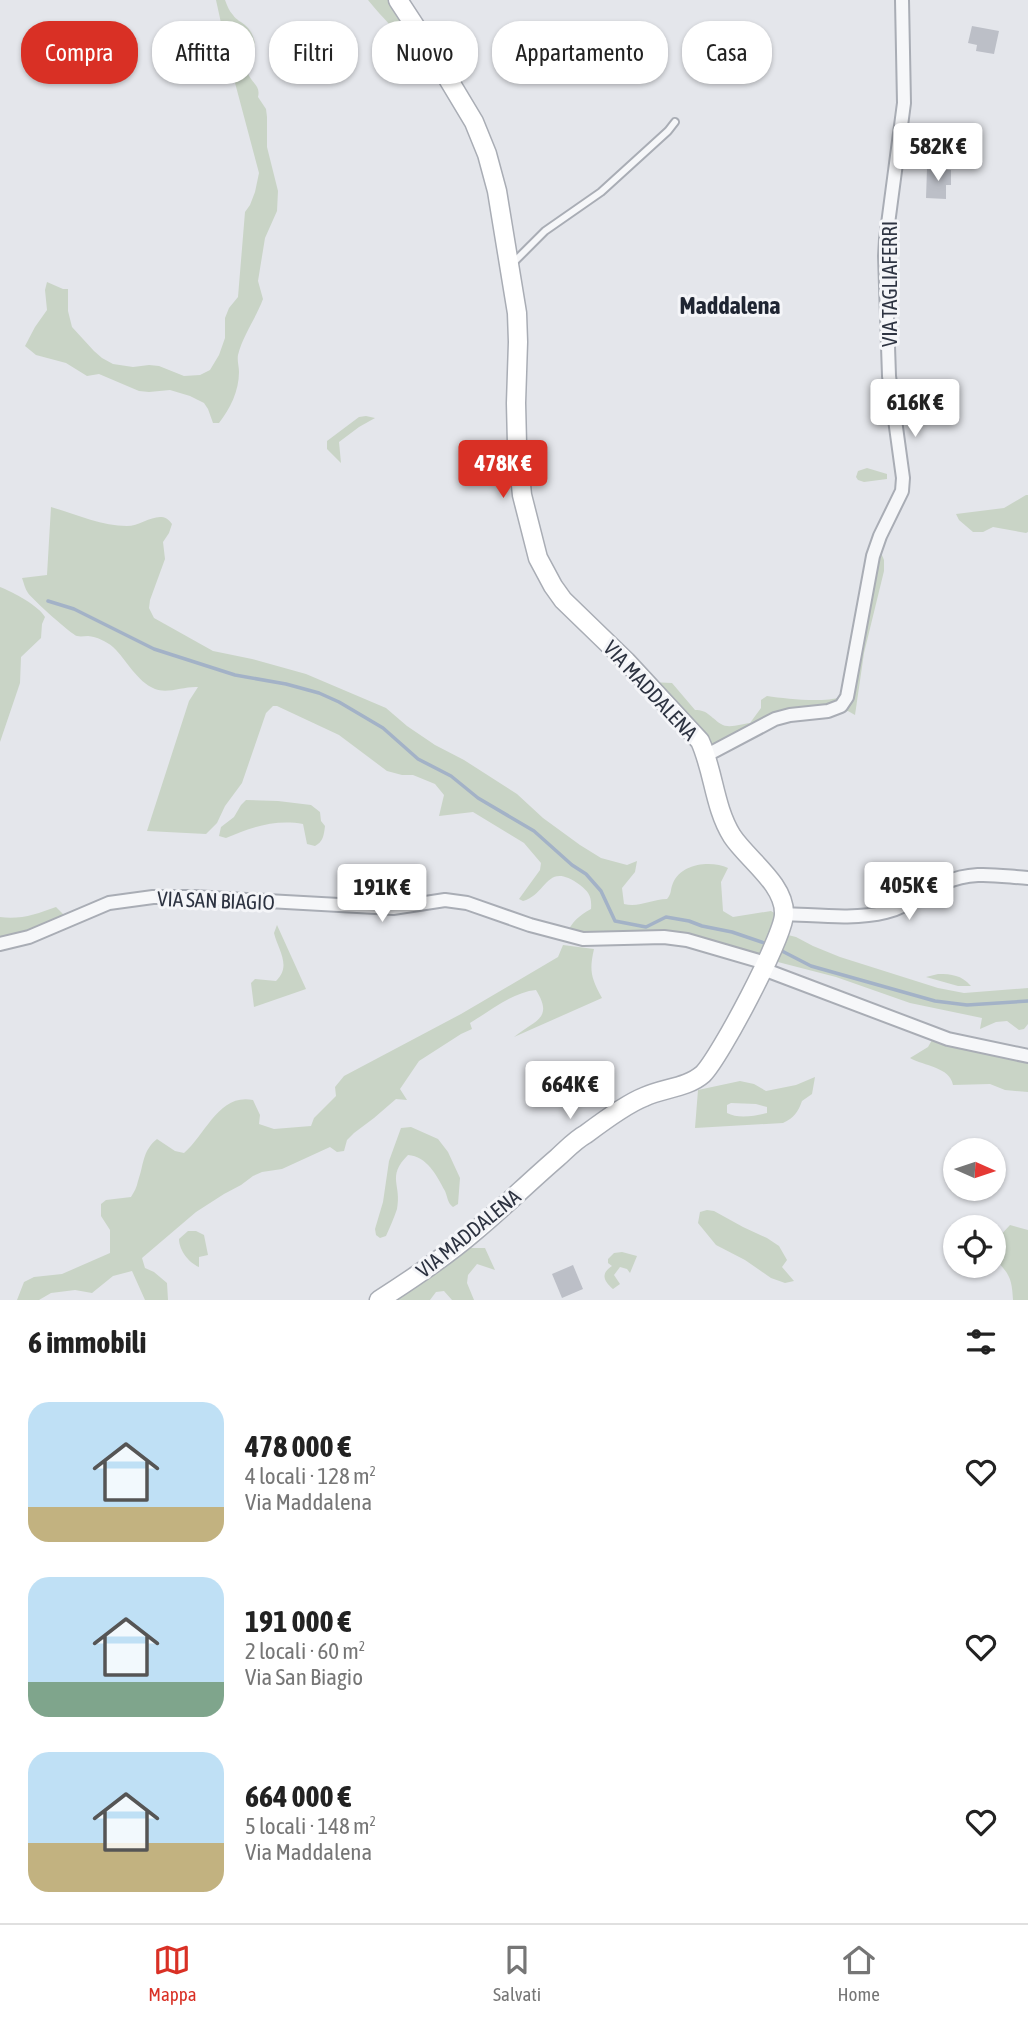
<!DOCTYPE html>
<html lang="it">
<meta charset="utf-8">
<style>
body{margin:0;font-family:"Asap Condensed",sans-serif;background:#f6f6f6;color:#222;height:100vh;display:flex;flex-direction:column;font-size:26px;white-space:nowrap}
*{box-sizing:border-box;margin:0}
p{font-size:23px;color:#767676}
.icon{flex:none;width:38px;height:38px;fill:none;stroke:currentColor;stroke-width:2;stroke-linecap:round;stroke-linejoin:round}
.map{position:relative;height:1300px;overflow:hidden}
.side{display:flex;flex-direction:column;background:#fff;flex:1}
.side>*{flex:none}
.banner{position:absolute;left:21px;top:21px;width:987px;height:63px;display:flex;gap:14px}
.needle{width:46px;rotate:93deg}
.tools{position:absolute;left:943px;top:1138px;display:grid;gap:14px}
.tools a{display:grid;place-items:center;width:63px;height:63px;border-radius:50%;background:#fff;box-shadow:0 2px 5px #0004;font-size:35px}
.price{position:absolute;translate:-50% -60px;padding:0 16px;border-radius:7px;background:#fff;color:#222;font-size:23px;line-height:46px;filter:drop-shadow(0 2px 4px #0008)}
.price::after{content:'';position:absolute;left:50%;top:42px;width:21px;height:16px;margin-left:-10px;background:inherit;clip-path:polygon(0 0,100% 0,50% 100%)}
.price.active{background:#d93025;color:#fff}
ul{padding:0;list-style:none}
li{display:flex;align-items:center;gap:21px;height:175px;padding:0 28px}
li span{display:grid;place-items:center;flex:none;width:196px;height:140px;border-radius:21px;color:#555}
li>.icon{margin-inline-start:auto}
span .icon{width:84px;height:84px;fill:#fffc;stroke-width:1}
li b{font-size:30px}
h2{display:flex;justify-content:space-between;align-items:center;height:84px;padding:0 28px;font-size:30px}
.pill{padding:0 24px;border-radius:28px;background:#fff;box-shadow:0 2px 5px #0004;font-size:24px;line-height:63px}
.pill.active{background:#d93025;color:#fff}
.menu{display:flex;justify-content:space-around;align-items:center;height:98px;border-top:2px solid #e0e0e0;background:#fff;font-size:19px;color:#767676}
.menu a{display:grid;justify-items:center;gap:4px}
.menu .active{color:#d93025}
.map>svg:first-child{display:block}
</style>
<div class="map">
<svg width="1028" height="1300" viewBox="0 0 1028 1300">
<rect width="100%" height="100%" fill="#e4e6eb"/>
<g fill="#c9d4c6" fill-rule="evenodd">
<path d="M216 0H225C227 5 229 11 233 15 236 20 242 22 246 26 260 39 255 58 248 73 251 83 261 85 258 97L266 109 267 117V147L278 191 277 211 265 238 258 281 263 299C256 318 243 335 238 355 237 361 239 366 239 372 239 391 230 409 219 423H213L208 409 204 403 190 396 170 390 149 392 139 391 99 374 87 376 66 363 36 355 25 346 35 327 47 310 45 290 47 282 63 289H68V311L72 327 94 351 102 358 113 364 133 367 149 365 159 366 184 376 200 375 210 370 219 355 225 338V318L229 308 238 297 245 212 250 205 255 192 259 173 230 64Z"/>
<path d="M368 0H390L438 78C412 62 408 47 390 25 383 17 375 9 368 0Z"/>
<path d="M366 416 375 418 359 427 339 442 341 463 327 449V441L359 417Z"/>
<path d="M867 468 887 474V479L864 482 858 480 856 477 858 471Z"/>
<path d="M1026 495H1028V532L1026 533 993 527 983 532H973L959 520 956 514 1004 508Z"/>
<path d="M51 507C75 514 102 526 127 526 143 526 161 507 172 524L169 533 163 542 165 559 150 600 149 608 154 618 213 651 252 659 306 674 386 708 407 726 435 745 464 760 517 794 543 818 580 845 601 858 627 865 637 861 635 872 622 888 624 904C639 908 652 899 667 899 672 893 670 890 673 883 681 863 712 860 728 868L721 882 723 911 733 917 771 911 776 914 765 952 757 958 704 942 567 934C571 922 580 915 591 909 592 897 589 892 580 885 546 860 548 894 523 901L519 899 540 870 541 863 524 843 473 812 439 816 444 795 435 784 413 775H402L387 771 339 735 277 706H273L266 713 242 783 225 806 217 823 206 834 147 831 189 701 198 687C184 686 168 694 155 689 136 681 127 660 113 647 106 641 97 637 88 636 84 636 81 637 77 636 72 635 32 599 28 593 25 589 24 583 22 578L47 575Z"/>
<path d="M879 548 884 560V571L864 653 855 715 848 711 843 712 849 704Z"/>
<path d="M0 587C13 592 39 606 45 617L42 624 41 638 21 657 20 683 0 742Z"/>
<path d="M649 682 672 683 695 710C708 710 710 717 721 724 728 729 742 724 750 723L761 708V700L767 696C787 699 823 703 841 697L838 706 774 717 710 752Z"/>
<path d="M246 800 278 801 311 805 320 812 321 821 325 826C324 835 323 842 315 846L307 844 303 824C276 819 251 827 226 838L219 836 221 827 234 817 241 805Z"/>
<path d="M56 907 66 917 45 927 0 938V917C20 920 37 914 56 907Z"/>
<path d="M277 925 306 989 254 1007 251 983 255 979 276 981C292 966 278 950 274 933Z"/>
<path d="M784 934 796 937 813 946 840 957 938 988 964 993 1028 988V1024L1024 1029 1019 1030 1007 1021 996 1022 980 1029 982 1018 910 1003 836 977 774 961Z"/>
<path d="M563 945 594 949C589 971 591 978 602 998L514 1037C535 1020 554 1019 536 990 513 992 490 1011 470 1023L472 1029 461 1034 419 1061 400 1089 407 1100 396 1099 374 1118 354 1133 347 1140 344 1151 337 1152 330 1147 282 1169 262 1172 253 1176 241 1185 224 1194 196 1212 142 1258 145 1268 154 1272 167 1283 168 1300H145L132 1271 113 1276 92 1293 75 1290 51 1293 39 1300H17L24 1282 34 1277 62 1274 110 1253V1230L101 1216V1204L106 1200 131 1197C134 1192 137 1187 138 1181 144 1165 142 1151 157 1139L175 1151 184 1153C206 1134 219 1093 253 1100L260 1115 259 1124 274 1129 311 1126 314 1118 336 1096 335 1087 344 1076 461 1014 558 957Z"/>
<path d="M938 974C952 974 961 975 971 986H958L926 977Z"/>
<path d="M932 1040 995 1055 1028 1061V1092L1005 1090 990 1084 953 1085C950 1067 924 1066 910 1058L928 1047Z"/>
<path d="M815 1077 812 1094 802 1101C798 1112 794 1118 783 1123L695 1128 698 1090 740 1081 754 1084 766 1091 796 1085ZM731 1103 756 1104 767 1107V1113C755 1116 738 1119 727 1113V1105Z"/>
<path d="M411 1127 438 1139 448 1152 460 1178 458 1204 453 1207C447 1202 448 1198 445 1191 437 1176 427 1156 408 1155 386 1177 402 1184 397 1209 394 1218 390 1227 386 1236L380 1238 376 1235 375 1229 383 1202 389 1161 401 1128Z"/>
<path d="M707 1210 714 1211 743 1227 767 1238 779 1246 787 1260 782 1267 794 1281 785 1283 771 1278 745 1260 716 1245 698 1223 700 1212Z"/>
<path d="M1010 1225 1028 1230V1300H1013C1012 1280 1010 1273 994 1259L996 1240Z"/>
<path d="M188 1231H196L204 1235 208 1255 199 1257V1267C189 1263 179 1250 179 1239Z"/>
<path d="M464 1248H485L495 1270 477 1264 468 1275 467 1283 474 1300H452L444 1291 436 1292 430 1300H396Z"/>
<path d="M622 1252 637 1256 630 1273 627 1269 620 1267 614 1275 620 1284 613 1289C604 1281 600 1274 612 1266L608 1263V1259L614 1253Z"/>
</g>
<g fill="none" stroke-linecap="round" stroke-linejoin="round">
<g stroke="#a3b2c7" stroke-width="3.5">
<path d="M48 601 74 609 154 649 235 675 286 684 319 693 339 702 383 728 418 759 451 776 478 798 534 831 572 865 586 874 601 891 615 921 646 927 666 917 689 921 702 926 732 932 770 945"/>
<path d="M780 950 811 966 935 1001 967 1005 1028 1001"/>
</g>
</g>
<g fill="#bcbfc7">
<path d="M972 26 999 31 994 54 976 51 977 45 968 43Z"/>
<path d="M927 169 951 170V185H946V199L926 198Z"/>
<path d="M573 1265 583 1289 562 1298 552 1274Z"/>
</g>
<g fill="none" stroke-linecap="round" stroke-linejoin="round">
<g stroke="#a9adb5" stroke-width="10">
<path id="lane" d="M511 265 545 231 601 192 668 131 675 122"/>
</g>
<g stroke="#a9adb5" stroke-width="16">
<g id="street">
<path d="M707 755 775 719 790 715 828 711 841 706 847 697 873 556 880 536 902 491 903 478 889 376 885 256 886 239 904 103 902 0"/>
<path d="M784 914C817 915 854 920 886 912 908 907 924 892 944 883 974 870 997 876 1028 878"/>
<path d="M0 944 29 937 109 903 153 897H193L393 908 445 900 467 903 530 925 583 939 664 937 687 940 766 963"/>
<path d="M763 969 948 1039 1028 1056"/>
</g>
</g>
<g stroke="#a9adb5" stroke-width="21">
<path id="secondary" d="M379 1300C412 1279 445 1257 474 1232 503 1208 529 1182 557 1158 566 1150 575 1140 586 1134 602 1122 626 1104 644 1097 663 1088 687 1088 703 1074 720 1057 784 936 784 914 785 884 747 859 732 836 714 807 714 772 700 741L626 661 563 600 553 586 538 558 522 495 517 444 516 403 518 342 517 313 497 191 487 154 474 122 432 52 398 0"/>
</g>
<use href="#lane" stroke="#f6f7f9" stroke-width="6"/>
<use href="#street" stroke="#f6f7f9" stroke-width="12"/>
<use href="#secondary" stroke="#fff" stroke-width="18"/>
</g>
<g text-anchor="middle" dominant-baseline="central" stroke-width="6" stroke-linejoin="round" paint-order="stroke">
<g font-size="21" fill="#2d3341" stroke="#f4f5f8">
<text transform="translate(889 284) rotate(-90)">VIA TAGLIAFERRI</text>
<text transform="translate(651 690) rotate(47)">VIA MADDALENA</text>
<text transform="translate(216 900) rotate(2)">VIA SAN BIAGIO</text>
<text transform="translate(468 1233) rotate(-39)">VIA MADDALENA</text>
</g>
<g font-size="24" font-weight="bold" fill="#1f2532" stroke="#f4f5f8">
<text x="730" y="305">Maddalena</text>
</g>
</g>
</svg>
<div class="tools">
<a><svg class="needle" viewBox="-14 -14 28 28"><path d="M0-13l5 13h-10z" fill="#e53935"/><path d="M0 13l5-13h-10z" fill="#767676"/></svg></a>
<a><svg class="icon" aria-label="locate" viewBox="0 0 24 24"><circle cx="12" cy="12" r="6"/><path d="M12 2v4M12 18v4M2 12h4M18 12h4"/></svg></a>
</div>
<b class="price" style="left:938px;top:183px">582K €</b>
<b class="price" style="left:915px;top:439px">616K €</b>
<b class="price active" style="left:503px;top:500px">478K €</b>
<b class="price" style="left:909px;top:922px">405K €</b>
<b class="price" style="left:382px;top:924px">191K €</b>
<b class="price" style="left:570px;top:1121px">664K €</b>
<div class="banner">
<a class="pill active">Compra</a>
<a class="pill">Affitta</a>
<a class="pill">Filtri</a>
<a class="pill">Nuovo</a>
<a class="pill">Appartamento</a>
<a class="pill">Casa</a>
</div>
</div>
<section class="side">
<h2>6 immobili<svg class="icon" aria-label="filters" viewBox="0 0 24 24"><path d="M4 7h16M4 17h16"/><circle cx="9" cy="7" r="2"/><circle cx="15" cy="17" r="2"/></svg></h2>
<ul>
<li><span style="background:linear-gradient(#bfe0f5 75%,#c2b280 0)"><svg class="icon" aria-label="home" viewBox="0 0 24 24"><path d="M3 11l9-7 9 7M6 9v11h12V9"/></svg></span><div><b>478 000 €</b><p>4 locali · 128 m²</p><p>Via Maddalena</p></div><svg class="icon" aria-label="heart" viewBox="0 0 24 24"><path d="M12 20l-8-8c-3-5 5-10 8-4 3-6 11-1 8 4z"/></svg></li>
<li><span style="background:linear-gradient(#bfe0f5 75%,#7fa58c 0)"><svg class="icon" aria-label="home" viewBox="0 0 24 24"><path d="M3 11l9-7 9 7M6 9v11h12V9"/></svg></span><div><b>191 000 €</b><p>2 locali · 60 m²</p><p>Via San Biagio</p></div><svg class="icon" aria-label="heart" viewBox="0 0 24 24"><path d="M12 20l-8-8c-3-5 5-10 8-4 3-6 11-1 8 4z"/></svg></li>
<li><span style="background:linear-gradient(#bfe0f5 65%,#c2b280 0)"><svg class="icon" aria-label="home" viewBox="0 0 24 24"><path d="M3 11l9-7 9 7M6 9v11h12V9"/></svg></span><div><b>664 000 €</b><p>5 locali · 148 m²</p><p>Via Maddalena</p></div><svg class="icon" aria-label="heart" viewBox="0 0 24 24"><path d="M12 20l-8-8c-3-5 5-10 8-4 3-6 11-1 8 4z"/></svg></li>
</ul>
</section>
<nav class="menu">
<a class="active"><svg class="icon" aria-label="map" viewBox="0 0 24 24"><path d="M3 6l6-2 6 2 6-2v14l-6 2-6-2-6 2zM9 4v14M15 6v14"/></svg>Mappa</a>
<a><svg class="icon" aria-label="saved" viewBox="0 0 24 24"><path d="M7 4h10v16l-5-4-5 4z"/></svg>Salvati</a>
<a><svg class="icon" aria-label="home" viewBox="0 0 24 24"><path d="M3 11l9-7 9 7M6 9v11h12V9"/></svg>Home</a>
</nav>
